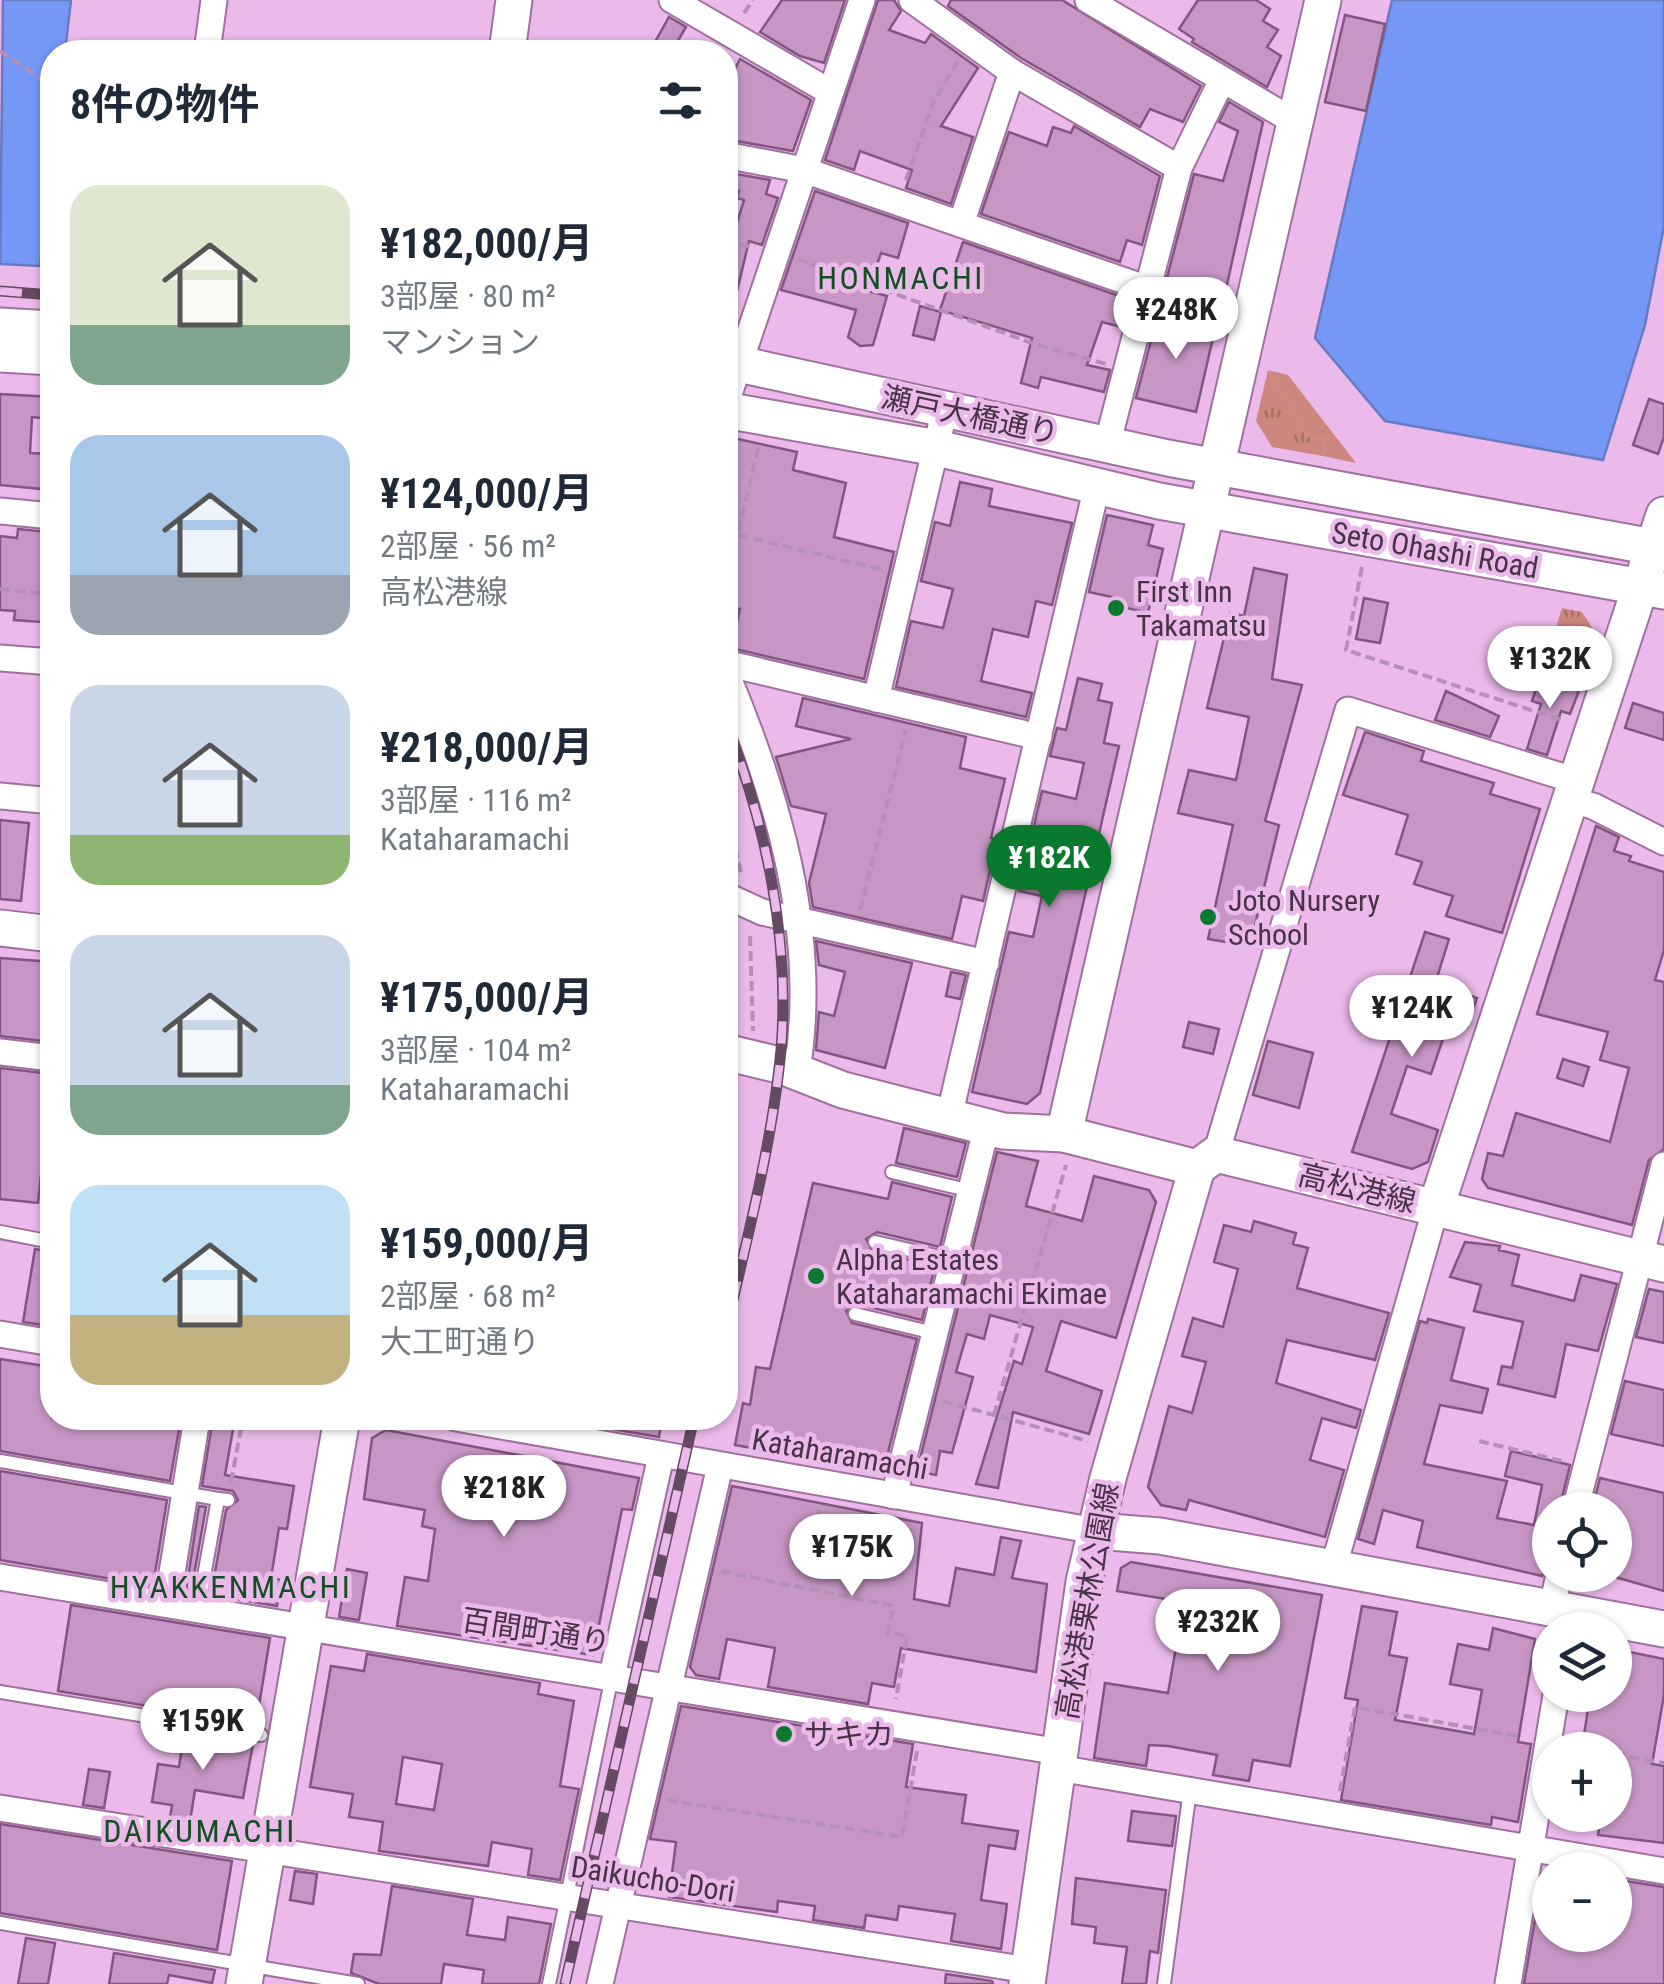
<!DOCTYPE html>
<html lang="ja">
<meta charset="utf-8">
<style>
body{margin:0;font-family:"Roboto Condensed","Noto Sans JP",sans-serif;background:#f6f6f7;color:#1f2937;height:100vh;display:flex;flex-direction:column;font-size:38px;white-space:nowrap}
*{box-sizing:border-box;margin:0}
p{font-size:32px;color:#747a83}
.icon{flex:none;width:55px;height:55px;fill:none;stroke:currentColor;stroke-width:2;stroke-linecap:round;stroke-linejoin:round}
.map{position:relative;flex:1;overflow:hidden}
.side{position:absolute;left:40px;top:40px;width:698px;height:1390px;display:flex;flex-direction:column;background:#fff;border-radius:40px;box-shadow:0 2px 8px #0004}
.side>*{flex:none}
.tools{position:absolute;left:1532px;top:1492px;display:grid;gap:20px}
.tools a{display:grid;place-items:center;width:100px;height:100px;border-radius:50%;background:#fff;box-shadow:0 2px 8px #0004;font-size:50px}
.price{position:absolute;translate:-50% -85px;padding:0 22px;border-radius:35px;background:#fff;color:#222;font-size:32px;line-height:65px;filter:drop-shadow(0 2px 5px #0008)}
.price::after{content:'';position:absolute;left:50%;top:60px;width:30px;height:22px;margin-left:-15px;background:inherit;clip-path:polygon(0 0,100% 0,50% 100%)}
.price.active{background:#0a792d;color:#fff}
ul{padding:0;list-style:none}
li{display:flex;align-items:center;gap:30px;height:250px;padding:0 30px}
li span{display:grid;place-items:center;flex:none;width:280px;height:200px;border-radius:30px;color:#555}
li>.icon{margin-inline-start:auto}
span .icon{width:120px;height:120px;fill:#fffc;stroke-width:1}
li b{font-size:42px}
h2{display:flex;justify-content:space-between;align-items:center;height:120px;padding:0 30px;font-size:42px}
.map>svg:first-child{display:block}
</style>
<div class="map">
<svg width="1664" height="1984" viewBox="0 0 1664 1984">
<defs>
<pattern id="park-tufts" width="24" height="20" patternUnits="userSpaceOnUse" patternTransform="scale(2.5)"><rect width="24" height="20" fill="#cd877e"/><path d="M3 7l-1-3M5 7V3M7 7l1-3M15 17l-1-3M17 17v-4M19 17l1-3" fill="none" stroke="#a86f69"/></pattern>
</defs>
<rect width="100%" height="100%" fill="#ebb9ea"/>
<path fill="#cd877e" d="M1268 370 1288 375 1356 463 1323 456 1326 440 1308 437Z"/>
<g fill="url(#park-tufts)">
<path d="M1268 370 1308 437 1326 440 1323 456 1272 447 1256 421Z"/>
<path d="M1562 608 1582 612 1599 639 1596 649 1554 634Z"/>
</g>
<g fill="#7598f7" stroke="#677ac2" stroke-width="2.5">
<path d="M3 0H71L65 52H52V151L40 266 0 264Z"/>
<path d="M1392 0H1664V226L1645 325 1603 460 1385 421 1315 338Z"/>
</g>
<g fill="#c796c5" stroke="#835682" stroke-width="2.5" fill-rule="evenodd">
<path d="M782 0H845L824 63 800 56 760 32Z"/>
<path d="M878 0H894L901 11 889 30 925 43 931 34 978 68 941 126 973 137 951 204 906 188 912 170 860 151 854 170 825 160Z"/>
<path d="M951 0H1062L1201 86 1183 122 1150 109 1140 127 1021 58 948 6Z"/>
<path d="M1198 0H1256L1270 9 1263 21 1278 30 1267 47 1281 56 1267 87 1192 42 1194 39 1179 29Z"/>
<path d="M1345 15 1385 24 1366 111 1325 102Z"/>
<path d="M669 17 686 27 672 51 655 42Z"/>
<path d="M740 59 811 100 793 151 725 139V88Z"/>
<path d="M1229 102 1263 122 1224 298 1167 278 1194 174 1223 181 1238 131 1219 122Z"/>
<path d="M1074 126 1160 176 1142 245 1127 240 1120 262 981 214 1009 132 1047 146 1053 127 1071 133Z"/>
<path d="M725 172 770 180 766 194 778 198 762 245 749 241 732 312 725 311V248L729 249 744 200 737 198 739 191 725 188Z"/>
<path d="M815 191 908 223 898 258 881 253 868 291 887 296 873 345 860 346 848 337 856 310 781 290Z"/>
<path d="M963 242 1128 299 1121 327 1102 322 1087 365 1110 370 1104 392 1041 377 1038 388 1021 383 1032 338 940 310Z"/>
<path d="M920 306 941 312 934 340 913 335Z"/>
<path d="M1159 310 1215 329 1196 412 1136 398Z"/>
<path d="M0 394 52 397V419L32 417 30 453 52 454V490L0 485Z"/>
<path d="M1649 399 1664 404V437L1658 454 1633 445Z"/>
<path d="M733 438 797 452 793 470 846 483 834 537 894 552 864 679 731 648 740 609 725 606V462Z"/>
<path d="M960 482 992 489 989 506 1072 523 1052 605 1036 601 1028 637 993 629 981 681 1032 693 1026 717 896 687 911 621 943 628 953 589 921 581 935 522 950 526Z"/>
<path d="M1107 515 1153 525 1148 545 1163 549 1148 613 1119 606 1121 599 1089 592Z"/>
<path d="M18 529 48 532 41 622 14 620 15 611 0 610V536L17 538Z"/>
<path d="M1254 568 1287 575 1272 679 1302 685 1265 821 1279 825 1250 946 1208 939 1233 825 1178 813 1189 770 1236 780 1249 717 1207 708 1230 613 1244 616Z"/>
<path d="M1364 598 1388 603 1380 643 1356 639Z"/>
<path d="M1541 674 1580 688 1570 714 1561 711 1547 755 1527 749 1541 704 1532 701Z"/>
<path d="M1078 678 1102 684 1098 700 1112 703 1104 743 1119 746 1040 1093 1027 1104 972 1092 1009 932 1033 937 1042 896 1019 891 1042 791 1076 799 1084 763 1050 756 1057 728 1066 730Z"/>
<path d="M1446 691 1499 716 1490 737 1435 720Z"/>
<path d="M803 698 966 737 960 768 1005 779 991 838 997 839 983 901 962 896 952 939 813 907 809 883 826 814 791 806 776 757 851 739 796 726Z"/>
<path d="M1633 703 1664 713V740L1625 728Z"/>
<path d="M1365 732 1424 751 1421 761 1494 783 1490 794 1540 809 1502 933 1446 916 1453 896 1414 884 1422 862 1396 854 1408 815 1343 795Z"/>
<path d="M0 820 29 823 21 901 0 899Z"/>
<path d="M1596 826 1619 837 1614 851 1631 856 1629 861 1664 872V950L1655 980 1664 982V1149L1649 1160 1632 1225 1488 1188 1482 1179 1488 1153 1503 1156 1516 1113 1610 1142 1629 1068 1600 1060 1608 1032 1537 1014Z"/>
<path d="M1425 932 1449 939 1435 984 1477 998 1467 1027 1449 1021 1431 1074 1407 1066 1391 1114 1438 1130 1428 1162 1412 1169 1352 1152Z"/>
<path d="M816 941 912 963 885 1068 816 1050 819 1012 834 1016 845 972 819 965Z"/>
<path d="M0 958 52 962V1042L0 1036Z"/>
<path d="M951 972 966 975 960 999 946 996Z"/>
<path d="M1189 1022 1219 1029 1213 1054 1183 1047Z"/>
<path d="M1268 1041 1313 1053 1299 1108 1253 1095Z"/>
<path d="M1563 1059 1589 1067 1583 1086 1557 1078Z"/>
<path d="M0 1068 52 1074 38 1203 0 1199Z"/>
<path d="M904 1128 966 1143 957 1177 896 1163Z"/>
<path d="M997 1152 1038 1161 1026 1206 1082 1221 1094 1176 1149 1190 1156 1202 1116 1338 1061 1321 1046 1371 1102 1391 1089 1434 1013 1412 998 1488 976 1484 1014 1361 1022 1364 1033 1327 990 1315 984 1339 967 1334 956 1372 973 1377 952 1453 940 1451 936 1475 917 1471Z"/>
<path d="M892 1182 952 1197 940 1247 877 1232 866 1239 872 1251 935 1266 922 1320 857 1304 846 1311 852 1323 917 1339 883 1472 735 1445 743 1403 750 1405 756 1367 770 1369 813 1183 888 1199Z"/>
<path d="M1254 1221 1296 1233 1293 1244 1308 1248 1297 1288 1389 1313 1375 1360 1287 1340 1276 1383 1361 1410 1356 1428 1322 1418 1310 1460 1344 1470 1325 1537 1189 1500 1186 1510 1161 1505 1148 1487 1169 1406 1192 1413 1206 1362 1182 1356 1193 1318 1223 1327 1238 1269 1214 1262 1224 1225 1251 1232Z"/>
<path d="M1465 1242 1500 1246 1499 1250 1519 1255 1512 1285 1574 1301 1581 1275 1617 1284 1598 1351 1566 1344 1555 1397 1498 1384 1502 1366 1512 1368 1523 1322 1474 1311 1481 1285 1450 1277Z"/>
<path d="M35 1249 52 1252V1303L47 1302 43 1325 23 1322Z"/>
<path d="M1649 1289 1664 1292V1343L1636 1337Z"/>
<path d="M1428 1319 1464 1328 1451 1380 1488 1389 1482 1413 1440 1405 1424 1464 1507 1481 1497 1518 1534 1525 1542 1485 1505 1476 1511 1451 1570 1465 1559 1510H1550V1562L1542 1576 1417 1547 1423 1521 1383 1510 1374 1544 1358 1539 1420 1321 1427 1323Z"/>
<path d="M0 1359 52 1367V1418H181L170 1481 0 1451Z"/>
<path d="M1625 1381 1664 1390V1446L1611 1434Z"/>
<path d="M213 1418H235L225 1475 294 1486 287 1529 279 1528 271 1578 281 1580 277 1606 211 1595 226 1510 238 1500 233 1491 202 1486Z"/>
<path d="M607 1418H662L659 1437 606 1428Z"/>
<path d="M386 1430 639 1478 632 1510 622 1509 593 1655 397 1626 405 1577 428 1581 435 1529 422 1526 425 1510 364 1499 372 1438Z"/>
<path d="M0 1471 167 1500 153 1586 0 1560Z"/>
<path d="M1600 1478 1664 1493V1591L1615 1577V1510H1592Z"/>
<path d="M732 1486 922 1523 914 1599 949 1606 956 1568 994 1575 1001 1537 1021 1541 1012 1578 1047 1584 1036 1672 901 1648 894 1687 872 1683 868 1704 768 1687 775 1648 727 1639 719 1679 696 1675 690 1667Z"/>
<path d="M199 1506 206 1507 191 1592 186 1591Z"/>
<path d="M1131 1562 1322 1595 1290 1766 1253 1760 1249 1781 1213 1775 1217 1755 1168 1746 1149 1745 1146 1766 1094 1758 1105 1683 1168 1693 1184 1602 1117 1591 1121 1568Z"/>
<path d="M347 1569 367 1573 359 1620 339 1617Z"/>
<path d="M71 1605 270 1638 256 1724 58 1691Z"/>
<path d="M1362 1606 1397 1612 1389 1655 1407 1658 1395 1720 1474 1734 1482 1690 1450 1684 1458 1644 1489 1650 1493 1628 1535 1639 1518 1742 1531 1744 1518 1822 1492 1817 1491 1825 1341 1800 1358 1700 1345 1698Z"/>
<path d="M1615 1649 1664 1659V1695L1652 1764 1664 1766V1843L1598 1835 1601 1815H1615V1747L1583 1742 1590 1695H1615Z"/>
<path d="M367 1654 540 1683 538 1694 574 1701 560 1786 579 1789 560 1880 528 1875 532 1849 492 1842 488 1866 379 1851 383 1822 349 1817 353 1794 310 1787 331 1666 364 1671ZM403 1757 442 1764 434 1810 396 1804Z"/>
<path d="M681 1706 913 1744 906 1787 966 1795 962 1823 1018 1831 1015 1849 989 1845 981 1900 1007 1904 1001 1949 951 1941 955 1914 899 1906 897 1920 866 1915 864 1928 813 1920 815 1906 778 1901 777 1912 669 1897 676 1842 650 1839Z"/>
<path d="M184 1733 253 1744 243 1798 195 1790 190 1821 170 1818 172 1805 152 1802 158 1764 179 1767Z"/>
<path d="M89 1769 110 1772 104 1808 83 1805Z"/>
<path d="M1132 1811 1176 1816 1172 1846 1128 1841Z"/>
<path d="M0 1824 232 1861 217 1950 0 1913Z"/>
<path d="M295 1871 317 1874 313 1904 290 1900Z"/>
<path d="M1543 1873 1550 1874V1935H1615L1619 1880 1664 1887V1984H1524Z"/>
<path d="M1076 1878 1166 1890 1158 1953 1150 1951 1146 1984H1122L1127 1947 1094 1943 1096 1927 1072 1924Z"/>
<path d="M392 1886 473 1899 467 1935 505 1940 508 1917 551 1924 539 1984H482L484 1970 444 1964 441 1984H379L351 1973 354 1954 381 1955Z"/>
<path d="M26 1938 55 1943 48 1984H18Z"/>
<path d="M114 1953 215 1970 212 1983 169 1975 167 1984H109Z"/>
<path d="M946 1974 992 1981 993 1984H945Z"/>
</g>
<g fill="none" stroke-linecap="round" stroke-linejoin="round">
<g stroke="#a0719f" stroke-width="16">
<g id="lane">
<path d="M892 1172 971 1191"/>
<path d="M0 1232 52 1242"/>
<path d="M875 1242 953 1260"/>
<path d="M855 1314 934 1333"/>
<path d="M0 1461 218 1499"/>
<path d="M198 1609 218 1499 228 1500"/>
<path d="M0 1692 261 1735"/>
<path d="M0 1923 358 1984"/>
<path d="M549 1984 612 1676"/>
<path d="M1164 1984 1190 1790"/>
</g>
</g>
<g stroke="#a0719f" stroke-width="29">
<g id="street">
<path d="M672 0 830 92"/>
<path d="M912 0 1012 72 1179 168"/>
<path d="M1088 0 1295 122"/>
<path d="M207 52 214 0"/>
<path d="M725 155 804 170 1249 324"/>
<path d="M961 224 1012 72"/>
<path d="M725 406 862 0"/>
<path d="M1107 445 1179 168 1221 82"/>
<path d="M0 511 52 516"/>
<path d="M0 658 52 662"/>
<path d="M725 663 1039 737"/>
<path d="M725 670C778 796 819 933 797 1071"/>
<path d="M876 699 945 409"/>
<path d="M0 796 52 801"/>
<path d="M1571 800 1593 806 1664 842"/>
<path d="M725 895 762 912 986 963"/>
<path d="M0 1052 52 1058"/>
<path d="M949 1117 1097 486"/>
<path d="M1216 1154 1348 710 1577 781"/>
<path d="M0 1334 52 1343"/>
<path d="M456 1418 1096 1531"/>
<path d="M894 1496 987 1126"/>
<path d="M1575 1510 1664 1165"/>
<path d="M1333 1569 1436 1207"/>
<path d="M0 1577 1060 1752"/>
<path d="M167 1604 197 1418"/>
<path d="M1552 1607 1559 1575"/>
<path d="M612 1676 661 1456"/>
<path d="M1058 1768 1664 1871"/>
<path d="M0 1808 1028 1970"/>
<path d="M600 1984 720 1466"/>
<path d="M1508 1984 1556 1695"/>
</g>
</g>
<g stroke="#a0719f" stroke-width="39">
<g id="secondary">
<path d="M507 52 514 0"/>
<path d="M0 326 52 329"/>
<path d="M0 354 52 357"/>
<path d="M725 361 1168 458 1664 549"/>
<path d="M725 410 937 448 1159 501 1664 591"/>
<path d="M0 928 52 934"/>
<path d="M725 1052 779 1065 843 1090 1003 1131 1064 1134 1197 1168 1216 1154 1664 1264"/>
<path d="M1064 1134 1323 0"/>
<path d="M1436 1207 1664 515"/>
<path d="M1096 1531 1160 1536 1664 1629"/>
<path d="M244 1984 342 1418"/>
<path d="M1027 1984 1084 1582 1108 1478 1197 1168"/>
</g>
</g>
<g stroke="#b78eb6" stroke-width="4" stroke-dasharray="10 5" stroke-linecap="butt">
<path d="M744 13 753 0"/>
<path d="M0 51 52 86"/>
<path d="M906 180 934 101 958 61"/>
<path d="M725 242 755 247"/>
<path d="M798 259 1032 343 1106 364"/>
<path d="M758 448 738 535 880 569"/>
<path d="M1362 567 1346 650 1565 721"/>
<path d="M0 589 52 594"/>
<path d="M725 804 742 877"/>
<path d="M860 910 906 730"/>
<path d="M750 936 753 1031"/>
<path d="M943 1401 1088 1441"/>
<path d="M994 1415 1066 1165"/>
<path d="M1479 1441 1562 1461"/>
<path d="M231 1482 243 1418"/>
<path d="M817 1520 820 1505"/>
<path d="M721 1571 893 1606 888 1633 907 1636 896 1699"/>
<path d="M1571 1746 1592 1750"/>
<path d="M1615 1754 1664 1763"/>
<path d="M1340 1791 1355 1707 1522 1737"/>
<path d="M667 1800 902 1837 917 1751"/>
</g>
<use href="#lane" stroke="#fff" stroke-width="12"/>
<use href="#street" stroke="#fff" stroke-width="25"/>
<use href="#secondary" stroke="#fff" stroke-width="35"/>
<g stroke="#644a63" stroke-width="11">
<g id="rail">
<path d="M0 291 52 295"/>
<path d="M725 721C766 823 790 939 781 1050 772 1146 746 1241 725 1335"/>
<path d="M565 1984 694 1418"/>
</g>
</g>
<use href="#rail" stroke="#ebb9ea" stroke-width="8" stroke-dasharray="22" stroke-linecap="butt"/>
</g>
<g fill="#0a792d" stroke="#ebb9ea" stroke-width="4">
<circle cx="1116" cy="608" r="10"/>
<circle cx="1208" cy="917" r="10"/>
<circle cx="816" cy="1276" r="10"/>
<circle cx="784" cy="1734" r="10"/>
</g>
<g text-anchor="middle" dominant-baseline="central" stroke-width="9" stroke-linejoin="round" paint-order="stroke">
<g font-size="30" fill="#473347" stroke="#ebb9ea">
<text transform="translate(970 415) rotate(12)">瀬戸大橋通り</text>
<text transform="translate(1435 550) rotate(10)">Seto Ohashi Road</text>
<text transform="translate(1357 1188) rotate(14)">高松港線</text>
<text transform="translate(840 1454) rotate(10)">Kataharamachi</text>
<text transform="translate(1087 1601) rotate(-80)">高松港栗林公園線</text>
<text transform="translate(536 1631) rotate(9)">百間町通り</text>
<text transform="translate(653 1879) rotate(9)">Daikucho-Dori</text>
</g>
<g font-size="30" fill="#473347" stroke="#ebb9ea" text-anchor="start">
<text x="1136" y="591">First Inn<tspan x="1136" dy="34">Takamatsu</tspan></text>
<text x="1228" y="900">Joto Nursery<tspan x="1228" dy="34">School</tspan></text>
<text x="836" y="1259">Alpha Estates<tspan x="836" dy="34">Kataharamachi Ekimae</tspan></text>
<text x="804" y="1734">サキカ</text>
</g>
<g font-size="32" letter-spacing="2.5" fill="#115020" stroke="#ebb9ea">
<text x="901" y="278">HONMACHI</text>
<text x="231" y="1587">HYAKKENMACHI</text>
<text x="200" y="1831">DAIKUMACHI</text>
</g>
</g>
</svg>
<div class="tools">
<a><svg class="icon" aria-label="locate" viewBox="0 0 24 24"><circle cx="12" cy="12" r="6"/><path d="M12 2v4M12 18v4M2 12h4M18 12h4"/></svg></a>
<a><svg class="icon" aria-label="layers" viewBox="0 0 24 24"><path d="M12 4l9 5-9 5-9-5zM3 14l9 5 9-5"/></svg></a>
<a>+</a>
<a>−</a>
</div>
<b class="price" style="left:1176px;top:362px">¥248K</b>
<b class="price" style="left:1550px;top:711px">¥132K</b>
<b class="price active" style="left:1049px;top:910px">¥182K</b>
<b class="price" style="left:1412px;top:1060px">¥124K</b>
<b class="price" style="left:504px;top:1540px">¥218K</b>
<b class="price" style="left:852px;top:1599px">¥175K</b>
<b class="price" style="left:1218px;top:1674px">¥232K</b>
<b class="price" style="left:203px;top:1773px">¥159K</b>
<section class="side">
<h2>8件の物件<svg class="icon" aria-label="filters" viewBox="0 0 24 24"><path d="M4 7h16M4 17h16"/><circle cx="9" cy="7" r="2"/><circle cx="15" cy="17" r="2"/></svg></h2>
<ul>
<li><span style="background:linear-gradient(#dfe7d0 70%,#7fa58c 0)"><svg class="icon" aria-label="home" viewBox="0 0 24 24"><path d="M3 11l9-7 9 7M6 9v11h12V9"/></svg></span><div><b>¥182,000/月</b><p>3部屋 · 80 m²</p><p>マンション</p></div></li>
<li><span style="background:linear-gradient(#a9c7e8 70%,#9aa5b1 0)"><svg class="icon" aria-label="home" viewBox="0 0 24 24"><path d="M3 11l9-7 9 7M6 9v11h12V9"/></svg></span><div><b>¥124,000/月</b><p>2部屋 · 56 m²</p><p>高松港線</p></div></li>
<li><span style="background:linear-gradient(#c9d6e8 75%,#8fb573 0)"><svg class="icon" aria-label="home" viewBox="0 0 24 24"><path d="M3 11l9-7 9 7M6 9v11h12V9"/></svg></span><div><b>¥218,000/月</b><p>3部屋 · 116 m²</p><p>Kataharamachi</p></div></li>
<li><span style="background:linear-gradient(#c9d6e8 75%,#7fa58c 0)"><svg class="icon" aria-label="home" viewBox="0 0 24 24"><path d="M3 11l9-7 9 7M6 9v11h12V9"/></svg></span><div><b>¥175,000/月</b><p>3部屋 · 104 m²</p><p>Kataharamachi</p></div></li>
<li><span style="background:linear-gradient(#bfe0f5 65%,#c2b280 0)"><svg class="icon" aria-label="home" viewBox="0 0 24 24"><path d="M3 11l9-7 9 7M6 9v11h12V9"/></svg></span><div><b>¥159,000/月</b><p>2部屋 · 68 m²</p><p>大工町通り</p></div></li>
</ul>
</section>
</div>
